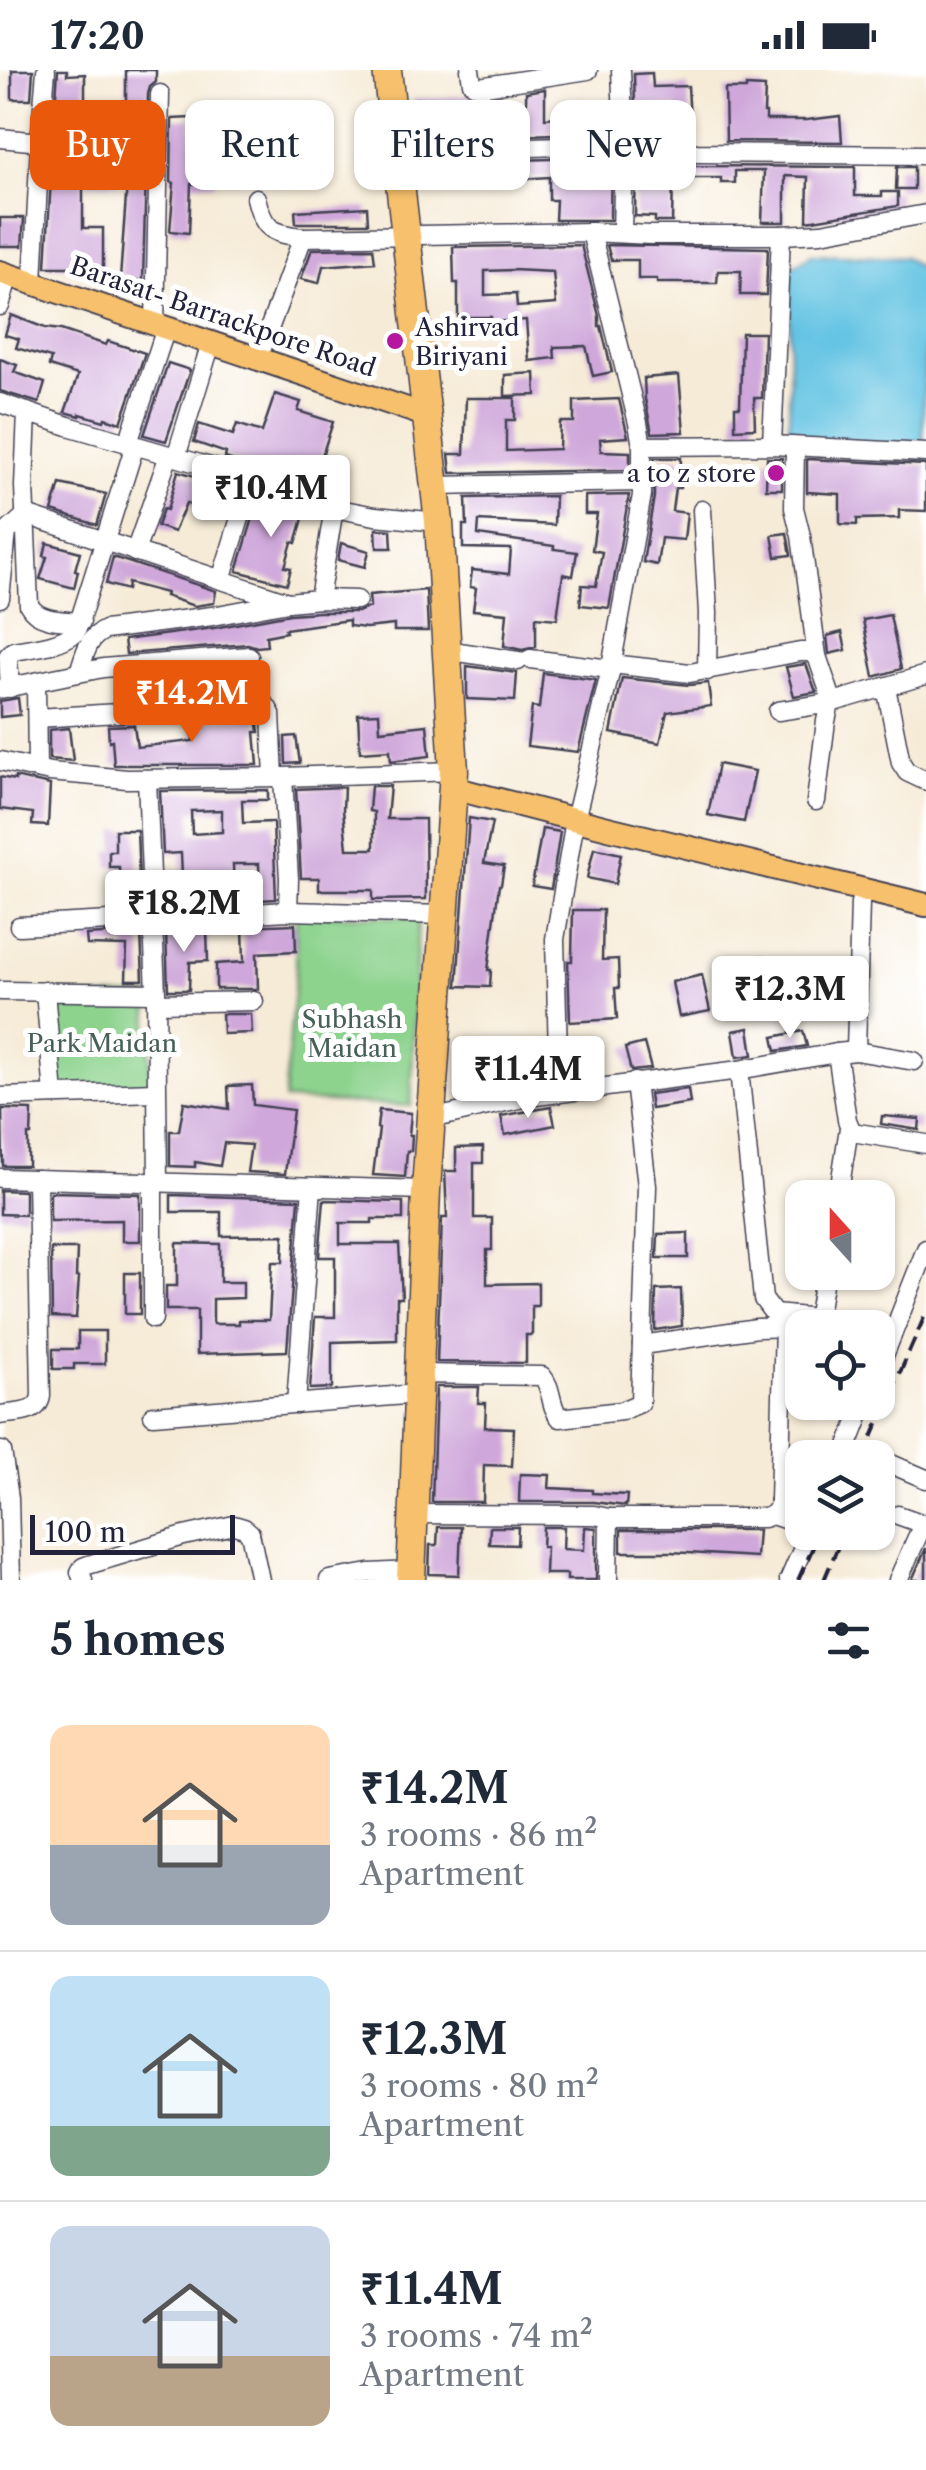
<!DOCTYPE html>
<meta charset="utf-8">
<style>
body{margin:0;font-family:"Libre Caslon Text",serif;background:#f6f6f7;color:#1f2937;height:100vh;display:flex;flex-direction:column;font-size:38px;white-space:nowrap}
*{box-sizing:border-box;margin:0}
p{font-size:32px;color:#747a83}
.icon{flex:none;width:55px;height:55px;fill:none;stroke:currentColor;stroke-width:2;stroke-linecap:round;stroke-linejoin:round}
.map{position:relative;height:1510px;overflow:hidden}
.side{display:flex;flex-direction:column;background:#fff;flex:1}
.side>*{flex:none}
.top-card{position:absolute;left:30px;top:30px;width:868px;height:90px;display:flex;gap:20px}
.needle{width:65px;rotate:339deg}
.buttons{position:absolute;left:785px;top:1110px;display:grid;gap:20px}
.buttons a{display:grid;place-items:center;width:110px;height:110px;border-radius:20px;background:#fff;box-shadow:0 2px 8px #0004;font-size:50px}
.scale{position:absolute;left:30px;bottom:25px;width:205px;box-sizing:border-box;padding-left:10px;border:5px solid #22223b;border-top:0;font-size:28px;line-height:35px;white-space:nowrap;color:#22223b;-webkit-text-stroke:8px #fff;paint-order:stroke}
.price{position:absolute;translate:-50% -85px;padding:0 22px;border-radius:10px;background:#fff;color:#222;font-size:32px;line-height:65px;filter:drop-shadow(0 2px 5px #0008)}
.price::after{content:'';position:absolute;left:50%;top:60px;width:30px;height:22px;margin-left:-15px;background:inherit;clip-path:polygon(0 0,100% 0,50% 100%)}
.price.selected{background:#ea580c;color:#fff}
ul{padding:0;list-style:none}
li{display:flex;align-items:center;gap:30px;height:250px;padding:0 50px}
li+li{border-top:2px solid #e0e1e3}
li span{display:grid;place-items:center;flex:none;width:280px;height:200px;border-radius:20px;color:#555}
li>.icon{margin-inline-start:auto}
span .icon{width:120px;height:120px;fill:#fffc;stroke-width:1}
li b{font-size:42px}
h2{display:flex;justify-content:space-between;align-items:center;height:120px;padding:0 50px;font-size:42px}
.tag{padding:0 35px;border-radius:20px;background:#fff;box-shadow:0 2px 8px #0004;font-size:35px;line-height:90px}
.tag.selected{background:#ea580c;color:#fff}
.status{display:flex;justify-content:space-between;align-items:center;height:70px;padding:0 50px;background:#fff;direction:ltr}
.status svg{height:28px;fill:currentColor}
.map>svg:first-child{display:block}
</style>
<div class="status"><b>17:20</b><svg viewBox="0 0 49 12"><path d="M0 12V9h3v3zM5 12V6h3v6zM10 12V3h3v9zM15 12V0h3v12zM26 1h20v11H26zM47 4h2v5h-2z"/></svg></div>
<div class="map">
<svg width="926" height="1510" viewBox="0 0 926 1510">
<rect width="100%" height="100%" fill="#fff"/>
<filter id="ink" filterUnits="userSpaceOnUse"><feTurbulence type="fractalNoise" baseFrequency=".01" numOctaves="2"/><feDisplacementMap in="SourceGraphic" scale="20" xChannelSelector="R" yChannelSelector="G"/><feConvolveMatrix kernelMatrix="1 2 1 2 8 2 1 2 1" color-interpolation-filters="sRGB"/></filter>
<filter id="wash" filterUnits="userSpaceOnUse"><feTurbulence type="fractalNoise" baseFrequency=".0048" numOctaves="4" result="noise"/><feDisplacementMap in="SourceGraphic" scale="40" xChannelSelector="R" yChannelSelector="G"/><feGaussianBlur stdDeviation="2.25" result="paint"/><feColorMatrix in="noise" values="0 0 0 0 0 0 0 0 0 0 0 0 0 0 0 0 0 1.4 0 .05"/><feComposite in="paint" operator="in"/></filter>
<g filter="url(#wash)">
<rect width="100%" height="100%" fill="#f6ebd7"/>
<g fill="#8dd38e" stroke="#587a64" stroke-width="2.5">
<path d="M296 844 418 848 411 1036 284 1030 296 897Z"/>
<path d="M148 925 151 1018 58 1021 52 928Z"/>
</g>
<path fill="#65c4e3" stroke="#44738f" stroke-width="2.5" d="M812 184 905 187 926 203 923 378 804 372 794 367 789 356 790 198Z"/>
<g id="blocks">
<g fill="#cfa7da" fill-rule="evenodd">
<path d="M12 0H33L31 29H12Z"/>
<path d="M58 0H67V5L85 4V33H89V59H68V28H56Z"/>
<path d="M126 0H156V12L150 17 148 24 143 211 120 209 127 113H83V158H103V197H46L52 90H80V93H126Z"/>
<path d="M652 3 653 17 688 16 691 69 678 68 676 37 635 36 634 4Z"/>
<path d="M746 16 765 17 764 43H766V50H807L840 46 842 72 726 71 725 19H746Z"/>
<path d="M545 19V48L581 46 582 63 527 65 526 22Z"/>
<path d="M469 26 481 29 501 26V62H472V67L416 68 414 29Z"/>
<path d="M191 48 192 72 221 70 223 91 216 92 215 114H191L189 163 170 161 174 113 171 112 172 49Z"/>
<path d="M238 49 239 64 222 65 220 51Z"/>
<path d="M611 87 610 150H555L556 130H549V107L425 115 424 93Z"/>
<path d="M636 89 697 96 855 97V126H882V122H898V136L807 151 808 107 785 106V152H762L764 101H735V113H721V108H673L672 152H655V147L635 146Z"/>
<path d="M897 97H914V119H896Z"/>
<path d="M367 137 368 153H296L295 141Z"/>
<path d="M0 148H24L22 176H0Z"/>
<path d="M581 175 599 246V256H601L612 302 593 306 586 276 554 277 555 288 529 291 526 250 491 252V247H458V213H454L453 177ZM513 200 553 202 556 234 517 237 516 224 485 225V201Z"/>
<path d="M607 175 768 178 766 225H740L741 201H718L717 213H657V209H638V190H611Z"/>
<path d="M373 178 375 192 323 196 319 213 301 209 312 179Z"/>
<path d="M11 245 45 258 61 260 106 275 108 271 145 283 121 353 105 348 104 351 80 344V346L65 342 78 305 49 296 51 288 16 278 19 269 5 265Z"/>
<path d="M742 263H764L762 328H754L755 358 735 359V337H740Z"/>
<path d="M0 289 17 295 14 302 45 313 39 333 0 321Z"/>
<path d="M168 293 190 300 166 371 144 365Z"/>
<path d="M535 303 536 325 505 326V305Z"/>
<path d="M679 305 684 362 652 363 645 329 644 308Z"/>
<path d="M275 324 301 332 298 341 333 352 319 395 325 397 318 419 225 388 226 383 194 372 199 354 233 365 237 354 262 362Z"/>
<path d="M466 328H515V350H506V381L559 379 560 352H574V331L619 329 628 367 600 369 601 381 630 382V400L451 403 449 384H464Z"/>
<path d="M654 388H681L680 418H675L672 441 687 443 684 470 661 468 657 495 643 492 654 427Z"/>
<path d="M767 388H782V419H766Z"/>
<path d="M807 389 926 395V441L899 440V448L857 449V455L840 454V424L807 422Z"/>
<path d="M178 401 236 418 228 445 186 433 174 462 157 456 163 439 167 440Z"/>
<path d="M60 414 106 424 97 455 52 441Z"/>
<path d="M260 425 305 441 296 473 292 472 285 497 291 498 287 514 237 501Z"/>
<path d="M629 425 609 538 580 535 582 515 596 516 602 482 592 480 597 444H585V426Z"/>
<path d="M555 426 554 455 479 451 478 465 554 476V479L577 482 573 506 563 504 557 549 536 547V577L522 580 504 576 507 543 473 540 476 518 470 517 472 500 509 504 511 479 463 478V455H467L466 428Z"/>
<path d="M376 459 391 460 392 478H377Z"/>
<path d="M787 463 791 485 776 487 772 465Z"/>
<path d="M47 473 80 482 75 500 78 501 74 518 40 509 47 487 44 486Z"/>
<path d="M341 473 369 481 365 497 338 490Z"/>
<path d="M113 487 216 521 214 533 194 536 165 526 166 523 128 513 127 520 106 514Z"/>
<path d="M426 520 428 561H394V555L366 558 349 556V550L285 559 286 562 266 566 267 576 257 577 248 574 126 584 124 570 214 558 290 544 319 542H358L370 537 369 525Z"/>
<path d="M890 545 901 599 874 607 863 550Z"/>
<path d="M842 562 846 580 829 584 827 566Z"/>
<path d="M806 594 816 622 794 626 786 597Z"/>
<path d="M467 596 517 603 515 631 467 629Z"/>
<path d="M253 598 254 609 227 611 228 624 172 627 170 605Z"/>
<path d="M543 603 596 610 578 682 527 676 532 637 539 638Z"/>
<path d="M622 608 689 615 708 613 711 636 667 642 660 673 611 663Z"/>
<path d="M18 628 20 645 0 647V631Z"/>
<path d="M379 643 380 660 427 655 430 686 391 691 390 680 360 682 358 644Z"/>
<path d="M257 647 259 662H255L258 695H114L112 670 109 671 108 656 134 655 137 677 193 671 191 651Z"/>
<path d="M69 658 73 691 49 689V660Z"/>
<path d="M296 666 300 693 286 694 285 667Z"/>
<path d="M718 694 755 701 744 752 708 745Z"/>
<path d="M0 707 15 710V707L50 715 48 756 32 755 33 743 0 739Z"/>
<path d="M371 716H390L387 749H425L426 829 373 830V820H319V808H301L296 719 344 717 343 740 347 779H374V742L369 741Z"/>
<path d="M268 720V730H242L243 753 273 752 276 829 260 830 259 794H233L234 831 165 835 164 806H182L181 783 163 784 160 721ZM222 740V762L192 764 191 741Z"/>
<path d="M469 748 492 752 484 793 504 796 501 815H499L488 900H491L490 917 457 916Z"/>
<path d="M542 759 560 762 551 819 532 816Z"/>
<path d="M115 760H137L140 837 115 838V827L120 826 119 797H109V781H115Z"/>
<path d="M594 778 621 784 615 814 587 808Z"/>
<path d="M573 840H603L602 890 618 889 619 918H615L617 949 570 952 568 891H572Z"/>
<path d="M295 854 296 881 257 883 258 919H216V894L244 892 243 856Z"/>
<path d="M207 858 208 891 190 892 189 920H168L166 860Z"/>
<path d="M141 862 143 910H126L127 876 87 875 86 865Z"/>
<path d="M762 886 766 912H763L771 944 754 948 748 924 754 923 748 888Z"/>
<path d="M702 905 710 941 679 947 672 912Z"/>
<path d="M222 944H251L252 963 223 964Z"/>
<path d="M749 958 753 985 737 987 733 961Z"/>
<path d="M803 961 807 976 776 981 773 967Z"/>
<path d="M644 973 651 999 631 1001 625 978Z"/>
<path d="M516 990H546V1012L516 1017Z"/>
<path d="M252 1015 253 1035 293 1040 285 1104 247 1102 251 1075 224 1073 220 1096 195 1092V1097L170 1096V1061H179L184 1032 229 1039 228 1016Z"/>
<path d="M688 1019 690 1033 651 1039 649 1024Z"/>
<path d="M551 1037 555 1055 505 1065 501 1046Z"/>
<path d="M2 1039 32 1040 31 1065H28V1096H3Z"/>
<path d="M379 1040 411 1043 409 1065H412L411 1081H407L405 1107 373 1105 379 1059 377 1058Z"/>
<path d="M882 1046 920 1049 919 1060 881 1054Z"/>
<path d="M483 1077V1093H474V1148H492V1180H487V1214L538 1213V1236H532V1265H526V1293L437 1292 442 1148H447L445 1101H456V1078Z"/>
<path d="M0 1120 25 1121V1145L0 1144Z"/>
<path d="M50 1122 140 1124V1171H122V1150L50 1151Z"/>
<path d="M171 1125 299 1129 287 1281 197 1284V1240H166V1216H177V1173L220 1174V1212H243V1228L213 1229V1254H239V1250H269L272 1192H283L284 1165 221 1166V1142H171Z"/>
<path d="M324 1130 403 1132V1149H372V1153H340V1174H399L402 1228H397V1270L332 1272V1318L310 1319 315 1247H335V1187H319Z"/>
<path d="M688 1163V1188H657L658 1164Z"/>
<path d="M51 1179H77L76 1207H79L76 1248 52 1247Z"/>
<rect x="125" y="1203" width="15" height="41"/>
<path d="M681 1219 682 1256 655 1260 656 1220Z"/>
<path d="M78 1261H105V1294H74V1299H53V1279H78Z"/>
<path d="M436 1317H479L478 1333H486L485 1357 514 1358 512 1396 484 1395 483 1432H432Z"/>
<path d="M520 1404 550 1405 549 1418 592 1420V1423L627 1425 626 1436 594 1432H519Z"/>
<path d="M438 1457H461L459 1505 429 1504 430 1475H437Z"/>
<path d="M490 1457H518L517 1475 489 1474Z"/>
<path d="M543 1457H564L563 1479 584 1480 585 1457 596 1458V1510H567V1504H545L546 1477H542Z"/>
<path d="M621 1460H758L756 1487 671 1482H621Z"/>
<path d="M926 1478V1510H912Z"/>
</g>
</g>
</g>
<g filter="url(#ink)">
<use href="#blocks" fill-opacity="0" stroke="#424052" stroke-width="2.5"/>
<g fill="none" stroke-linecap="round" stroke-linejoin="round">
<g stroke="#424052" stroke-width="21">
<g id="minor">
<path d="M470 0 472 13 479 17 588 0"/>
<path d="M621 0 624 74 622 163"/>
<path d="M0 68 40 72 46 0"/>
<path d="M396 82 615 74 697 83 926 85"/>
<path d="M256 128C264 159 270 163 303 167L591 162 650 165H781L821 163 926 144"/>
<path d="M33 212 40 72 85 71"/>
<path d="M0 236 9 204"/>
<path d="M155 254 160 24"/>
<path d="M258 289 303 167"/>
<path d="M0 333 68 356 252 409 334 438 375 446 439 452"/>
<path d="M27 342 24 416 29 535C38 552 64 550 81 552"/>
<path d="M128 373 166 258"/>
<path d="M772 375 781 165"/>
<path d="M642 376 772 375 926 383"/>
<path d="M795 377 794 438 801 466 817 586"/>
<path d="M176 387 211 273"/>
<path d="M435 416 642 412"/>
<path d="M702 440 708 543 707 601"/>
<path d="M135 482 169 385"/>
<path d="M221 510 252 409"/>
<path d="M0 528 7 462 26 445 288 532"/>
<path d="M319 529 334 438"/>
<path d="M446 580 518 591"/>
<path d="M530 589 611 599"/>
<path d="M612 594 690 603 800 582H809L817 586 830 624V633L826 651 816 731"/>
<path d="M79 602C85 584 87 568 105 560L212 546 288 532 319 529 357 530"/>
<path d="M36 613 37 699"/>
<path d="M886 617 901 693 907 702 926 711"/>
<path d="M10 618 8 586 13 581C34 577 59 576 76 562L135 375"/>
<path d="M0 619 103 598 249 586"/>
<path d="M778 641 830 633 926 605"/>
<path d="M37 648 262 634 267 637 271 644 274 707"/>
<path d="M0 691 50 702 127 709 283 707 454 701"/>
<path d="M283 707 289 809 288 841"/>
<path d="M147 709 156 923 158 1112"/>
<path d="M19 856 288 841 446 845"/>
<path d="M0 921 156 923"/>
<path d="M45 921 54 1025"/>
<path d="M156 933 254 931"/>
<path d="M856 981 860 832"/>
<path d="M837 983 847 1050 852 1062 926 1074"/>
<path d="M739 1000 763 1229 774 1244 818 1248"/>
<path d="M559 1023 555 869 575 750 610 603 642 425V376L638 353 591 162"/>
<path d="M0 1027 156 1022"/>
<path d="M431 1049 528 1027 732 1001 837 983 856 981 914 991"/>
<path d="M0 1108 426 1120"/>
<path d="M838 1128 849 1058"/>
<path d="M153 1249V1112"/>
<path d="M816 1257 825 1202"/>
<path d="M642 1275 757 1258 796 1257"/>
<path d="M878 1301 926 1179"/>
<path d="M419 1304 542 1306C553 1318 549 1336 560 1348L621 1341 640 1333 647 1116 635 1012"/>
<path d="M296 1334 312 1117"/>
<path d="M0 1345C16 1342 38 1345 41 1326L37 1109"/>
<path d="M153 1345 418 1324"/>
<path d="M2 1381 9 1428 11 1510"/>
<path d="M843 1388 865 1332"/>
<path d="M891 1394 926 1409"/>
<path d="M414 1444 594 1445 609 1448 608 1510"/>
<path d="M772 1445 802 1455"/>
<path d="M898 1445 926 1455"/>
<path d="M609 1448H764C774 1445 779 1441 779 1430L784 1257"/>
<path d="M83 1510 80 1502 83 1497 88 1495 184 1466 234 1455 244 1458 250 1463 260 1510"/>
<path d="M329 1510 369 1503 412 1501"/>
<path d="M789 1510 810 1462"/>
<path d="M898 1510 923 1454"/>
</g>
</g>
<g stroke="#424052" stroke-width="26">
<g id="major">
<path d="M0 202 428 346"/>
<path d="M453 718 608 758 926 835"/>
</g>
</g>
<g stroke="#424052" stroke-width="31">
<path id="highway" d="M387 0 439 452 454 701 426 1120 411 1510"/>
</g>
<use href="#minor" stroke="#fff" stroke-width="18"/>
<use href="#major" stroke="#f7c06c" stroke-width="22"/>
<use href="#highway" stroke="#f7c06c" stroke-width="28"/>
<g stroke="#22223b" stroke-width="4" stroke-dasharray="15 8" stroke-linecap="butt">
<path d="M863 1388 926 1243"/>
<path d="M798 1510 820 1462"/>
<path d="M824 1510 844 1462"/>
</g>
</g>
</g>
<g fill="#b5179e" stroke="#fff" stroke-width="4">
<circle cx="395" cy="271" r="10"/>
<circle cx="776" cy="403" r="10"/>
</g>
<g text-anchor="middle" dominant-baseline="central" stroke-width="10" stroke-linejoin="round" paint-order="stroke">
<g font-size="25" fill="#22223b" stroke="#fff">
<text transform="translate(223 247) rotate(19)">Barasat- Barrackpore Road</text>
</g>
<g font-size="25" fill="#22223b" stroke="#fff" text-anchor="start">
<text x="415" y="257">Ashirvad<tspan x="415" dy="29">Biriyani</tspan></text>
<text x="756" y="403" text-anchor="end">a to z store</text>
</g>
<g font-size="25" fill="#476058" stroke="#fff">
<text x="352" y="949">Subhash<tspan x="352" dy="29">Maidan</tspan></text>
<text x="102" y="973">Park Maidan</text>
</g>
</g>
</svg>
<div class="buttons">
<a><svg class="needle" viewBox="-14 -14 28 28"><path d="M0-13l5 13h-10z" fill="#e53935"/><path d="M0 13l5-13h-10z" fill="#747a83"/></svg></a>
<a><svg class="icon" aria-label="locate" viewBox="0 0 24 24"><circle cx="12" cy="12" r="6"/><path d="M12 2v4M12 18v4M2 12h4M18 12h4"/></svg></a>
<a><svg class="icon" aria-label="layers" viewBox="0 0 24 24"><path d="M12 4l9 5-9 5-9-5zM3 14l9 5 9-5"/></svg></a>
</div>
<div class="scale">100 m</div>
<b class="price" style="left:271px;top:470px">₹10.4M</b>
<b class="price selected" style="left:192px;top:675px">₹14.2M</b>
<b class="price" style="left:184px;top:885px">₹18.2M</b>
<b class="price" style="left:790px;top:971px">₹12.3M</b>
<b class="price" style="left:528px;top:1051px">₹11.4M</b>
<div class="top-card">
<a class="tag selected">Buy</a>
<a class="tag">Rent</a>
<a class="tag">Filters</a>
<a class="tag">New</a>
</div>
</div>
<section class="side">
<h2>5 homes<svg class="icon" aria-label="filters" viewBox="0 0 24 24"><path d="M4 7h16M4 17h16"/><circle cx="9" cy="7" r="2"/><circle cx="15" cy="17" r="2"/></svg></h2>
<ul>
<li><span style="background:linear-gradient(#ffd9b3 60%,#9aa5b1 0)"><svg class="icon" aria-label="home" viewBox="0 0 24 24"><path d="M3 11l9-7 9 7M6 9v11h12V9"/></svg></span><div><b>₹14.2M</b><p>3 rooms · 86 m²</p><p>Apartment</p></div></li>
<li><span style="background:linear-gradient(#bfe0f5 75%,#7fa58c 0)"><svg class="icon" aria-label="home" viewBox="0 0 24 24"><path d="M3 11l9-7 9 7M6 9v11h12V9"/></svg></span><div><b>₹12.3M</b><p>3 rooms · 80 m²</p><p>Apartment</p></div></li>
<li><span style="background:linear-gradient(#c9d6e8 65%,#b9a48a 0)"><svg class="icon" aria-label="home" viewBox="0 0 24 24"><path d="M3 11l9-7 9 7M6 9v11h12V9"/></svg></span><div><b>₹11.4M</b><p>3 rooms · 74 m²</p><p>Apartment</p></div></li>
</ul>
</section>
